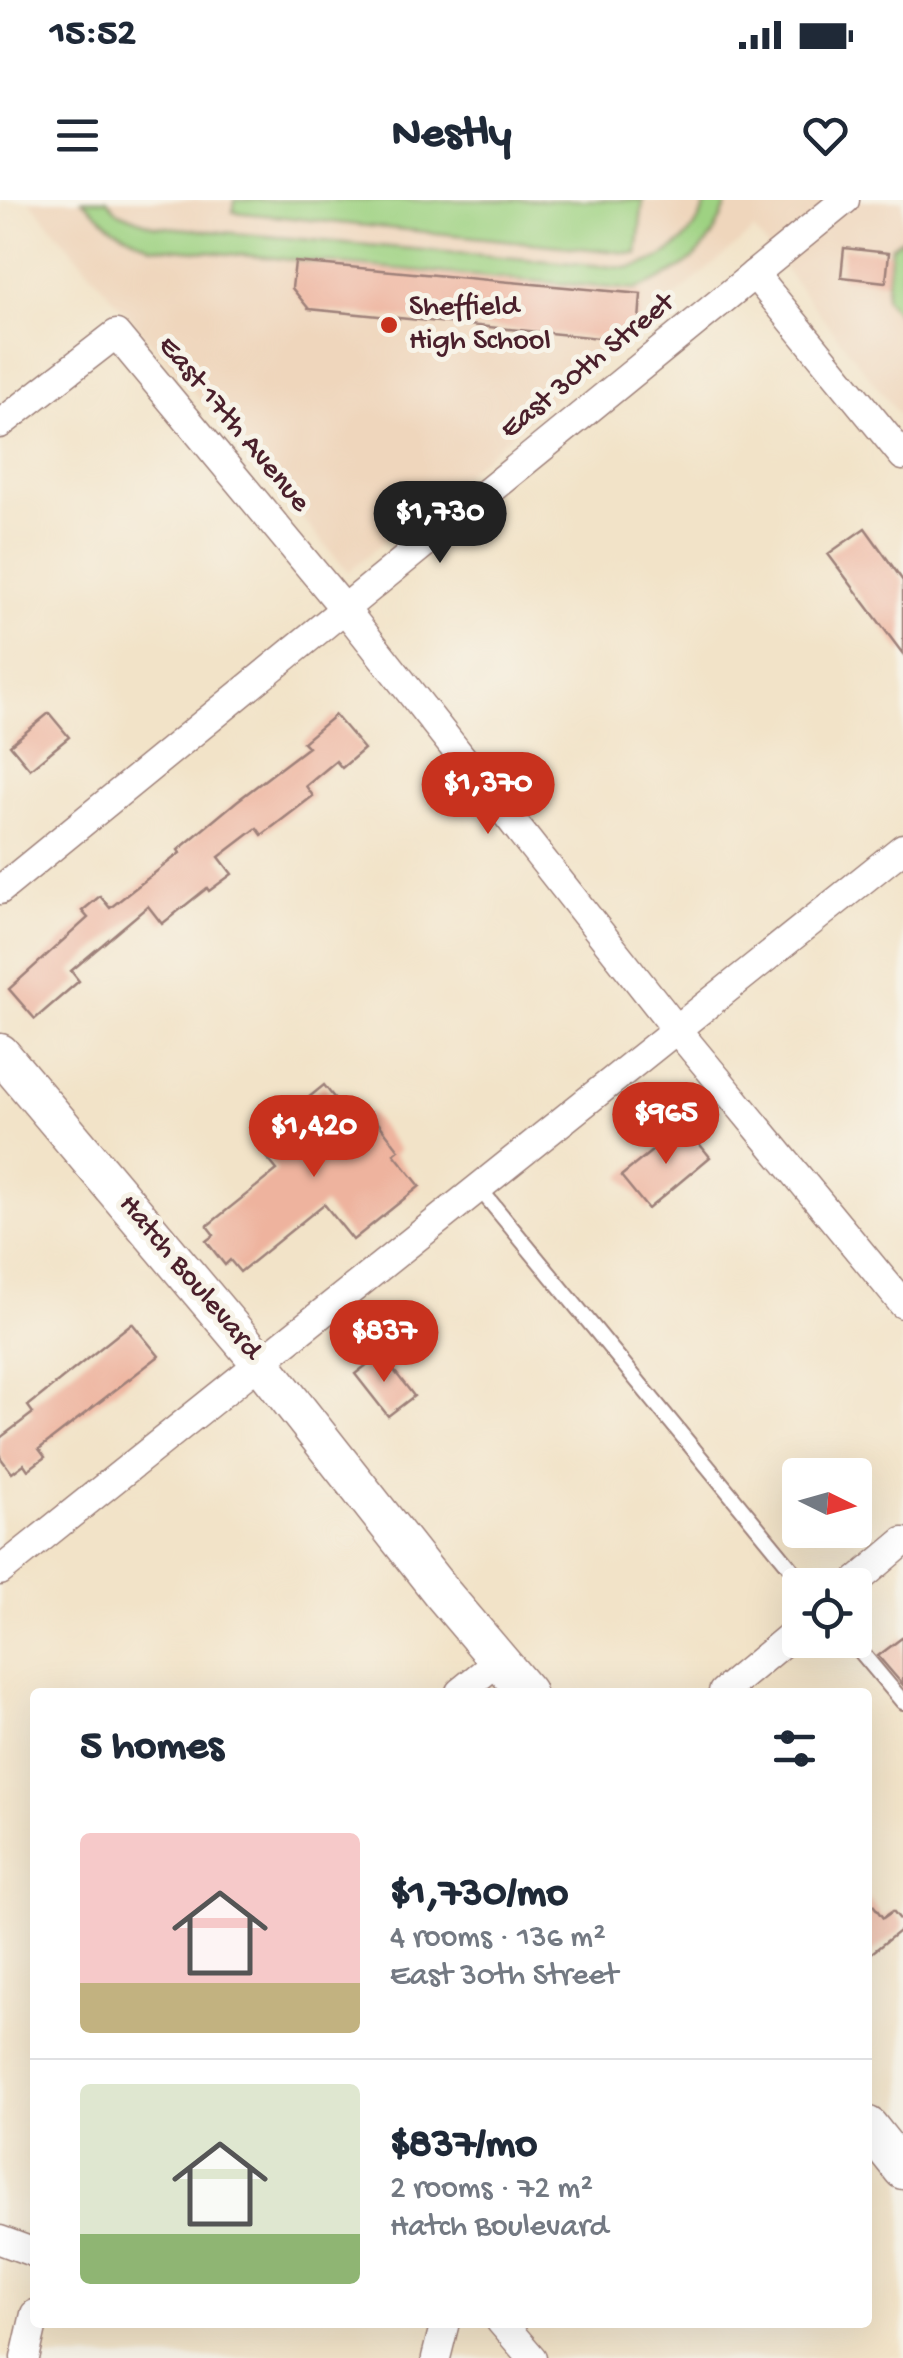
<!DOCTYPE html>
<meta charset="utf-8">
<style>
body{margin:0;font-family:"Gochi Hand",sans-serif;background:#f6f6f7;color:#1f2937;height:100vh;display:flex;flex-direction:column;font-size:38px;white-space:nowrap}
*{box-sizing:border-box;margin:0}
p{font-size:32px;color:#747a83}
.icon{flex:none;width:55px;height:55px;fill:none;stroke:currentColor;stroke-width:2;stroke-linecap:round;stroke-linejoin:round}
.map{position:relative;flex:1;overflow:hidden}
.side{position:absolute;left:30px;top:1488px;width:842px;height:640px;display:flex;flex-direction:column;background:#fff;border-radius:10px;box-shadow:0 10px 40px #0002}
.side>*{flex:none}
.needle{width:65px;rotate:95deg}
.fabs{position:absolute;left:782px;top:1258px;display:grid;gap:20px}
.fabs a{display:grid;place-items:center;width:90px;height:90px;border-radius:10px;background:#fff;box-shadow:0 10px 40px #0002;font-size:50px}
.price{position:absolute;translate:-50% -85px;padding:0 22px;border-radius:35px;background:#c8321e;color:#fff;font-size:32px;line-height:65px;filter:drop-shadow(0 2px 5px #0008)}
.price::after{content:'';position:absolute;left:50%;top:60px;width:30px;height:22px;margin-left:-15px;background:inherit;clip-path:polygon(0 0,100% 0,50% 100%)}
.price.active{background:#222;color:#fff}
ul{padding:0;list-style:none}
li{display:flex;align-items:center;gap:30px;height:250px;padding:0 50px}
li+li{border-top:2px solid #e0e1e3}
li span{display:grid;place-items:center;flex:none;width:280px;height:200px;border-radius:10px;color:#555}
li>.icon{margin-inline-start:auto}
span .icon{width:120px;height:120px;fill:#fffc;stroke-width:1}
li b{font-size:42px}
h2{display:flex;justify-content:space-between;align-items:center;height:120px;padding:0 50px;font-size:42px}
.status{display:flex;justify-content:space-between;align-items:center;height:70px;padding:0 50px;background:#fff;direction:ltr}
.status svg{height:28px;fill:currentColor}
header{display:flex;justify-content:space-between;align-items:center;height:130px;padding:0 50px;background:#fff;font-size:45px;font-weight:700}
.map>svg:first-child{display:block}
</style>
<div class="status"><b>15:52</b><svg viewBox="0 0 49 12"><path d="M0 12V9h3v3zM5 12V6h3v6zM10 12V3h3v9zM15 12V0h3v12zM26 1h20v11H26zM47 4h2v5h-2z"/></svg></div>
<header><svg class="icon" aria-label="menu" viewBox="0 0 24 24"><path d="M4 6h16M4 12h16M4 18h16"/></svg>Nestly<svg class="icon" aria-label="heart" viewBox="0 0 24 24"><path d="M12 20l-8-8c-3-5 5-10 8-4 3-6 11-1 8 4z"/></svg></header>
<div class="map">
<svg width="903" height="2158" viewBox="0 0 903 2158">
<rect width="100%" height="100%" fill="#f7f3e8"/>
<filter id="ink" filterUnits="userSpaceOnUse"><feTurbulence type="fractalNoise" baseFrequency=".01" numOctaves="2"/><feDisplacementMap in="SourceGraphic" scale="20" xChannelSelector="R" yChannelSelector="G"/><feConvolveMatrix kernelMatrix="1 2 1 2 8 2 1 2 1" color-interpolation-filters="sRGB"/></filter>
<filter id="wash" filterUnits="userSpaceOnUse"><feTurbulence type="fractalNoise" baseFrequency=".0048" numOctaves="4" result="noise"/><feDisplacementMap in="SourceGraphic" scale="40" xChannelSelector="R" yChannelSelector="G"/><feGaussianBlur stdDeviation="2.25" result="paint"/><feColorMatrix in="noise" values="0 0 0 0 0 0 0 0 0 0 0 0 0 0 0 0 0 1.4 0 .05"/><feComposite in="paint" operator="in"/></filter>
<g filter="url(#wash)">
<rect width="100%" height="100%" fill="#f2e3c8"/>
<path fill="#efd6bc" d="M29 0H903V220L754 30 348 372Z"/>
<g fill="#9ed282" stroke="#747856" stroke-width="2.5">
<path d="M82 0H107L118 12 155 26 627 68C666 61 695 39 707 0H728C711 53 684 72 634 90L151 47 112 27Z"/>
<path d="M234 0H643L637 54 233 12Z"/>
<path d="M903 38V120L885 98 891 47Z"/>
</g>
<g id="blocks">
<g fill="#eeb39e">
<path d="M844 48 889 53 886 82 841 77Z"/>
<path d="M295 62 641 94 639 121 619 140 309 109 292 88Z"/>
<path d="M865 328 903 381V454L828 354Z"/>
<path d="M49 513 69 537 30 569 10 545Z"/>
<path d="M335 515 364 549 342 568 336 561 306 586 313 596 262 635 257 628 219 657 232 674 209 691 207 688 162 724 148 706 71 771 79 781 35 819 9 789 88 718 82 711 100 696 110 708 180 653 178 650 237 601 308 547 303 542Z"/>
<path d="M324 885 355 924 370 912 399 950 394 954 420 986 353 1040 324 1004 240 1072 230 1060 225 1065 206 1041 214 1035 207 1026 277 970 254 942Z"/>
<path d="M684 925 710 957 648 1009 621 976Z"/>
<path d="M132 1123 159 1156 39 1249 45 1257 28 1270 24 1264 12 1273 0 1257V1238L33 1213 28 1206Z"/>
<path d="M381 1154 414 1196 388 1216 355 1174Z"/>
<path d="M903 1437V1485L878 1456Z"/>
<path d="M868 1698 883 1718 893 1711 903 1723V1728L868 1756Z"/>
</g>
</g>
</g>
<g filter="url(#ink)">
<use href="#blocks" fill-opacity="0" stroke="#9e817a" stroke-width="2.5"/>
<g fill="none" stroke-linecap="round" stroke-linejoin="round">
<g stroke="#9e817a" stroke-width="18">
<g id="service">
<path d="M479 988 805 1385"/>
<path d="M851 1440 903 1502"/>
</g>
</g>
<g stroke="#9e817a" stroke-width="31">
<g id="minor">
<path d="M754 74 903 256"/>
<path d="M0 224 116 134 343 407 677 830 903 1104"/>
<path d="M0 690 845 0"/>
<path d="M0 1371 903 648"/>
<path d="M852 1385 903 1342"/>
<path d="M460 1492 498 1461"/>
<path d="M723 1492 800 1428"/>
<path d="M0 2040 35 2053"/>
<path d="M501 2122 532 2158"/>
<path d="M25 2158 35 2114"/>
<path d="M436 2158 445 2122"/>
</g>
</g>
<g stroke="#9e817a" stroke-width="41">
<g id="secondary">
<path d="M0 853 260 1162 442 1393 526 1492"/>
<path d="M868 1926 903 1970"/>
</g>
</g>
<use href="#service" stroke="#fff" stroke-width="14"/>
<use href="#minor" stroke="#fff" stroke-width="28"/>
<use href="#secondary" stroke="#fff" stroke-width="38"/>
</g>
</g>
<circle fill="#c8321e" stroke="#f7f3e8" stroke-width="4" cx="389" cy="125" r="10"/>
<g text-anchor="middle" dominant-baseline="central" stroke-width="10" stroke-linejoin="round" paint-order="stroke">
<g font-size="30" fill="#4a1f2b" stroke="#f7f3e8" text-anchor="start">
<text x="409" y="108">Sheffield<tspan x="409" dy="34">High School</tspan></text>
</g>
<g font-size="30" fill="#4a1f2b" stroke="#f7f3e8">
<text transform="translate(588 167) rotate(-39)">East 30th Street</text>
<text transform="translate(233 225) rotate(50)">East 17th Avenue</text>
<text transform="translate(189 1078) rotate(50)">Hatch Boulevard</text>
</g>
</g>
</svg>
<div class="fabs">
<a><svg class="needle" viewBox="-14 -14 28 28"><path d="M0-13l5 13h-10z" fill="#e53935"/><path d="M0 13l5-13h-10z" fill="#747a83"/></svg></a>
<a><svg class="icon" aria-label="locate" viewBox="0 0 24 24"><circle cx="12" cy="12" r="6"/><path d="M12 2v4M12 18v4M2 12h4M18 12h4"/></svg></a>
</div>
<b class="price active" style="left:440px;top:366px">$1,730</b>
<b class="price" style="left:488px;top:637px">$1,370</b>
<b class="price" style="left:666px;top:967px">$965</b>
<b class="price" style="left:314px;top:980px">$1,420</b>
<b class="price" style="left:384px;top:1185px">$837</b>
<section class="side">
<h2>5 homes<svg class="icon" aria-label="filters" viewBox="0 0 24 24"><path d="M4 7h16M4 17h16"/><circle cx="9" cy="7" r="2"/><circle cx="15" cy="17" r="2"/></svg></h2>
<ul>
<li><span style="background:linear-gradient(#f6c9c9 75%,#c2b280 0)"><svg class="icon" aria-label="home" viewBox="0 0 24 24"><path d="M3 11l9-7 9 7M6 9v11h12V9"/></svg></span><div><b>$1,730/mo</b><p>4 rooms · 136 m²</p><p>East 30th Street</p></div></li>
<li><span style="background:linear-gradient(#dfe7d0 75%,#8fb573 0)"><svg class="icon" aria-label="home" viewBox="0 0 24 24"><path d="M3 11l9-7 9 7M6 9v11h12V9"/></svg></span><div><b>$837/mo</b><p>2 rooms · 72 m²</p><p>Hatch Boulevard</p></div></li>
</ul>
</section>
</div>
